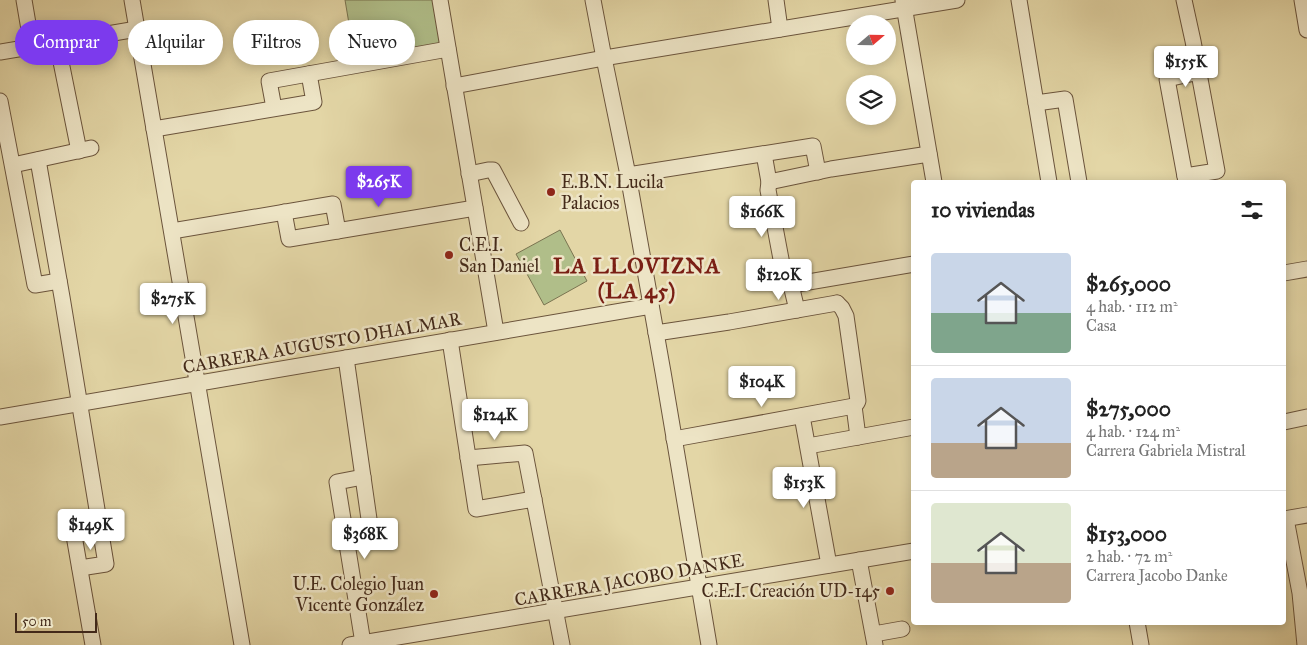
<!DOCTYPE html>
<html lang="es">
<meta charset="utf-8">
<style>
body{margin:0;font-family:"IM FELL Great Primer",serif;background:#f6f6f6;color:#222;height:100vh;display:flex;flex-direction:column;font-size:19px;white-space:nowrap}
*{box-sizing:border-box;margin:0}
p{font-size:16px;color:#767676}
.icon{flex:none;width:28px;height:28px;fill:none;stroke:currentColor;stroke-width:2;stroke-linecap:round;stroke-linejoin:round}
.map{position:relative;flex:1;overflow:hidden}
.drawer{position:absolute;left:911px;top:180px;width:375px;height:445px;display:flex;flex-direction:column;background:#fff;border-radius:5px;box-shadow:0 2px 12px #0003}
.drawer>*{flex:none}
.top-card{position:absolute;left:15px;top:20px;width:475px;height:45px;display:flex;gap:10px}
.needle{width:32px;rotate:70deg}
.controls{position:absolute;left:846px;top:15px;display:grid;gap:10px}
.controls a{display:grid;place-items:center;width:50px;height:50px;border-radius:50%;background:#fff;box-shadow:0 2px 12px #0003;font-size:25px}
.scale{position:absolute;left:15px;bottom:12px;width:82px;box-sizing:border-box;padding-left:5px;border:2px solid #432919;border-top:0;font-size:14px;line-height:18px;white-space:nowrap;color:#432919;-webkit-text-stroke:4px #ede4c5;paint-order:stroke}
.price{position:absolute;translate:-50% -42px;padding:0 11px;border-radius:5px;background:#fff;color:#222;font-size:16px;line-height:32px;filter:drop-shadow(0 1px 2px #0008)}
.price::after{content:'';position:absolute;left:50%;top:30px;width:15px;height:11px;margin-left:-8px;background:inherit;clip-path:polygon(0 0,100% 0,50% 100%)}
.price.on{background:#7c3aed;color:#fff}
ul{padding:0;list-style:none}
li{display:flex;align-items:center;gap:15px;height:125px;padding:0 20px}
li+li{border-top:1px solid #e0e0e0}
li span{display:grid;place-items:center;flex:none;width:140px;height:100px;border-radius:5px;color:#555}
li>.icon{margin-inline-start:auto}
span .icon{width:60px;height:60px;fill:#fffc;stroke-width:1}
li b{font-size:21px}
h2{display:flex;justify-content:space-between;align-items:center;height:60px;padding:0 20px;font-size:21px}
.tag{padding:0 18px;border-radius:22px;background:#fff;box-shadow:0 2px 12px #0003;font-size:18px;line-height:45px}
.tag.on{background:#7c3aed;color:#fff}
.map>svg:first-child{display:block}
</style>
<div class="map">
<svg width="1307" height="645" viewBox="0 0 1307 645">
<rect width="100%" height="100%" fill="#e3d6a6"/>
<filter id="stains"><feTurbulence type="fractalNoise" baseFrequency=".004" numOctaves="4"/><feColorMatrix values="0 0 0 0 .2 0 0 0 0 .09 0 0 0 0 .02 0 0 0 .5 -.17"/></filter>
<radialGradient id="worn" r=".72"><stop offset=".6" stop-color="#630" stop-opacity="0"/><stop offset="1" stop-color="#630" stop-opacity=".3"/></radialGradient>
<g fill="#b0be89" stroke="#7a7451">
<path d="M345 0H440L448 49 356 65Z"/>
<path d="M560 230 587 281 544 305 516 254Z"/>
</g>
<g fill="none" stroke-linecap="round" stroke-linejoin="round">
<g stroke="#6b543c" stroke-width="17">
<g id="minor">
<path d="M24 0 32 47"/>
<path d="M132 0 242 645"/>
<path d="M440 0 496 332"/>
<path d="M593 0 604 58 628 175 663 372 709 645"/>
<path d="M776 0 780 29"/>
<path d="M903 0 934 182"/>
<path d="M1019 0 1049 182"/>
<path d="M1184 0 1193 41 1217 171 1185 176"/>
<path d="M1302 0 1307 30"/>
<path d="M57 42 79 151"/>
<path d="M0 52 137 29"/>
<path d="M454 86 604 58 957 0"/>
<path d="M0 101 35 285 59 281"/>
<path d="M1036 103 1065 99 1079 182"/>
<path d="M274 108 269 81 448 49"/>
<path d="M154 129 314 102 309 74"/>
<path d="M764 154 769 182 768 190 784 275 786 279 791 285 797 310"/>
<path d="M38 160 62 297 106 564 80 568"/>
<path d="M13 165 91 148"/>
<path d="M469 174 488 170H493L521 223"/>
<path d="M628 175 813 146 818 172"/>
<path d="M769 182 831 169 929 154"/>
<path d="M1186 182 1167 79 1199 72"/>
<path d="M284 212 289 239 475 208"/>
<path d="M172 231 333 204 338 231"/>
<path d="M1284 273 1307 269"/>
<path d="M791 285 914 264"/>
<path d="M837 303 842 308 846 316 858 401 857 403 854 406"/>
<path d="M656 333 729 322 837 303"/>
<path d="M450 340 476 509 534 499"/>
<path d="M854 406 858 437"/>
<path d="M802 416 829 565"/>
<path d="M0 417 651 306"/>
<path d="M1284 422 1307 417"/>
<path d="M674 439 854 406"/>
<path d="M808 446 914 427"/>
<path d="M468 458 525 453 562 645"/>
<path d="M363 477 337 482 363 643"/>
<path d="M1284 519 1307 515"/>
<path d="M1286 519 1300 593 1305 645"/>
<path d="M345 531 370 526 346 358"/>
<path d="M859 560 875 645"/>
<path d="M1137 622 1141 645"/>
<path d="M874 634 902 629"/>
<path d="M93 645 72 524 99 520"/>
<path d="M350 645 914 551"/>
</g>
</g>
<use href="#minor" stroke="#ede4c5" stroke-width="15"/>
</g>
<g fill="#8f2418" stroke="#ede4c5" stroke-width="2">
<circle cx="551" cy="192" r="5"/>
<circle cx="449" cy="255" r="5"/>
<circle cx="890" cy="591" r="5"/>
<circle cx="434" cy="594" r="5"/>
</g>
<g text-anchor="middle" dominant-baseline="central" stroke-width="5" stroke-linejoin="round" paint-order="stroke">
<g font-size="18" fill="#432919" stroke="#ede4c5" text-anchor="start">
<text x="561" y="182">E.B.N. Lucila<tspan x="561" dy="21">Palacios</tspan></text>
<text x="459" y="245">C.E.I.<tspan x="459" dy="21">San Daniel</tspan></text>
<text x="424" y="584" text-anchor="end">U.E. Colegio Juan<tspan x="424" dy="21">Vicente González</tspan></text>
<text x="880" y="591" text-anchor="end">C.E.I. Creación UD-145</text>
</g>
<g font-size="18" fill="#432919" stroke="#ede4c5">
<text transform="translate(322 343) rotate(-10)">CARRERA AUGUSTO DHALMAR</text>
<text transform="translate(629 580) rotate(-10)">CARRERA JACOBO DANKE</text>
</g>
<g font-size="22" font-weight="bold" letter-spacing="1" fill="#7a1f14" stroke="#ede4c5">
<text x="637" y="265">LA LLOVIZNA<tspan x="637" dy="25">(LA 45)</tspan></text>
</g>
</g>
<rect width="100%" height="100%" filter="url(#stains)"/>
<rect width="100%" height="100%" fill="url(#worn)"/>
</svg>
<div class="controls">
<a><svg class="needle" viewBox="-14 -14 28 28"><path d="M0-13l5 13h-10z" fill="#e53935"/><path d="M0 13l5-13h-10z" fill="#767676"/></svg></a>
<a><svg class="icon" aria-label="layers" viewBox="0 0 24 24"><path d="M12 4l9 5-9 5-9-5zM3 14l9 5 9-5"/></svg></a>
</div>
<div class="scale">50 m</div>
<b class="price" style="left:1186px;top:88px">$155K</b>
<b class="price on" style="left:379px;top:208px">$265K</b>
<b class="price" style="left:762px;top:238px">$166K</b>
<b class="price" style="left:779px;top:301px">$120K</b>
<b class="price" style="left:173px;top:325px">$275K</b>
<b class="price" style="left:762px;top:408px">$104K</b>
<b class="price" style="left:495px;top:441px">$124K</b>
<b class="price" style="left:804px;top:509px">$153K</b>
<b class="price" style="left:91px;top:551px">$149K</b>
<b class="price" style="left:365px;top:560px">$368K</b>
<div class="top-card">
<a class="tag on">Comprar</a>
<a class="tag">Alquilar</a>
<a class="tag">Filtros</a>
<a class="tag">Nuevo</a>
</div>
<section class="drawer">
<h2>10 viviendas<svg class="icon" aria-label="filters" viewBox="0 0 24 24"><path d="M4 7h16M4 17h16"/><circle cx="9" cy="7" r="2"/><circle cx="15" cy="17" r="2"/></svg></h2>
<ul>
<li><span style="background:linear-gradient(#c9d6e8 60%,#7fa58c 0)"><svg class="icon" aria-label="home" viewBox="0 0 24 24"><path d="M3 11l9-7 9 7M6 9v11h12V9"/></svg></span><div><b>$265,000</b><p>4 hab. · 112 m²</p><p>Casa</p></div></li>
<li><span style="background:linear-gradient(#c9d6e8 65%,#b9a48a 0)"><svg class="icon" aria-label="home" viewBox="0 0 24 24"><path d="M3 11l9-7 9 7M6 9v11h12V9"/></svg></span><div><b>$275,000</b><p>4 hab. · 124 m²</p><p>Carrera Gabriela Mistral</p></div></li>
<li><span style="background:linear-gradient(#dfe7d0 60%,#b9a48a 0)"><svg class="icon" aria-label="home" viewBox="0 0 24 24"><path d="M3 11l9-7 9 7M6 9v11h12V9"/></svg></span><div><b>$153,000</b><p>2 hab. · 72 m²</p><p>Carrera Jacobo Danke</p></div></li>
</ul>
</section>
</div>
